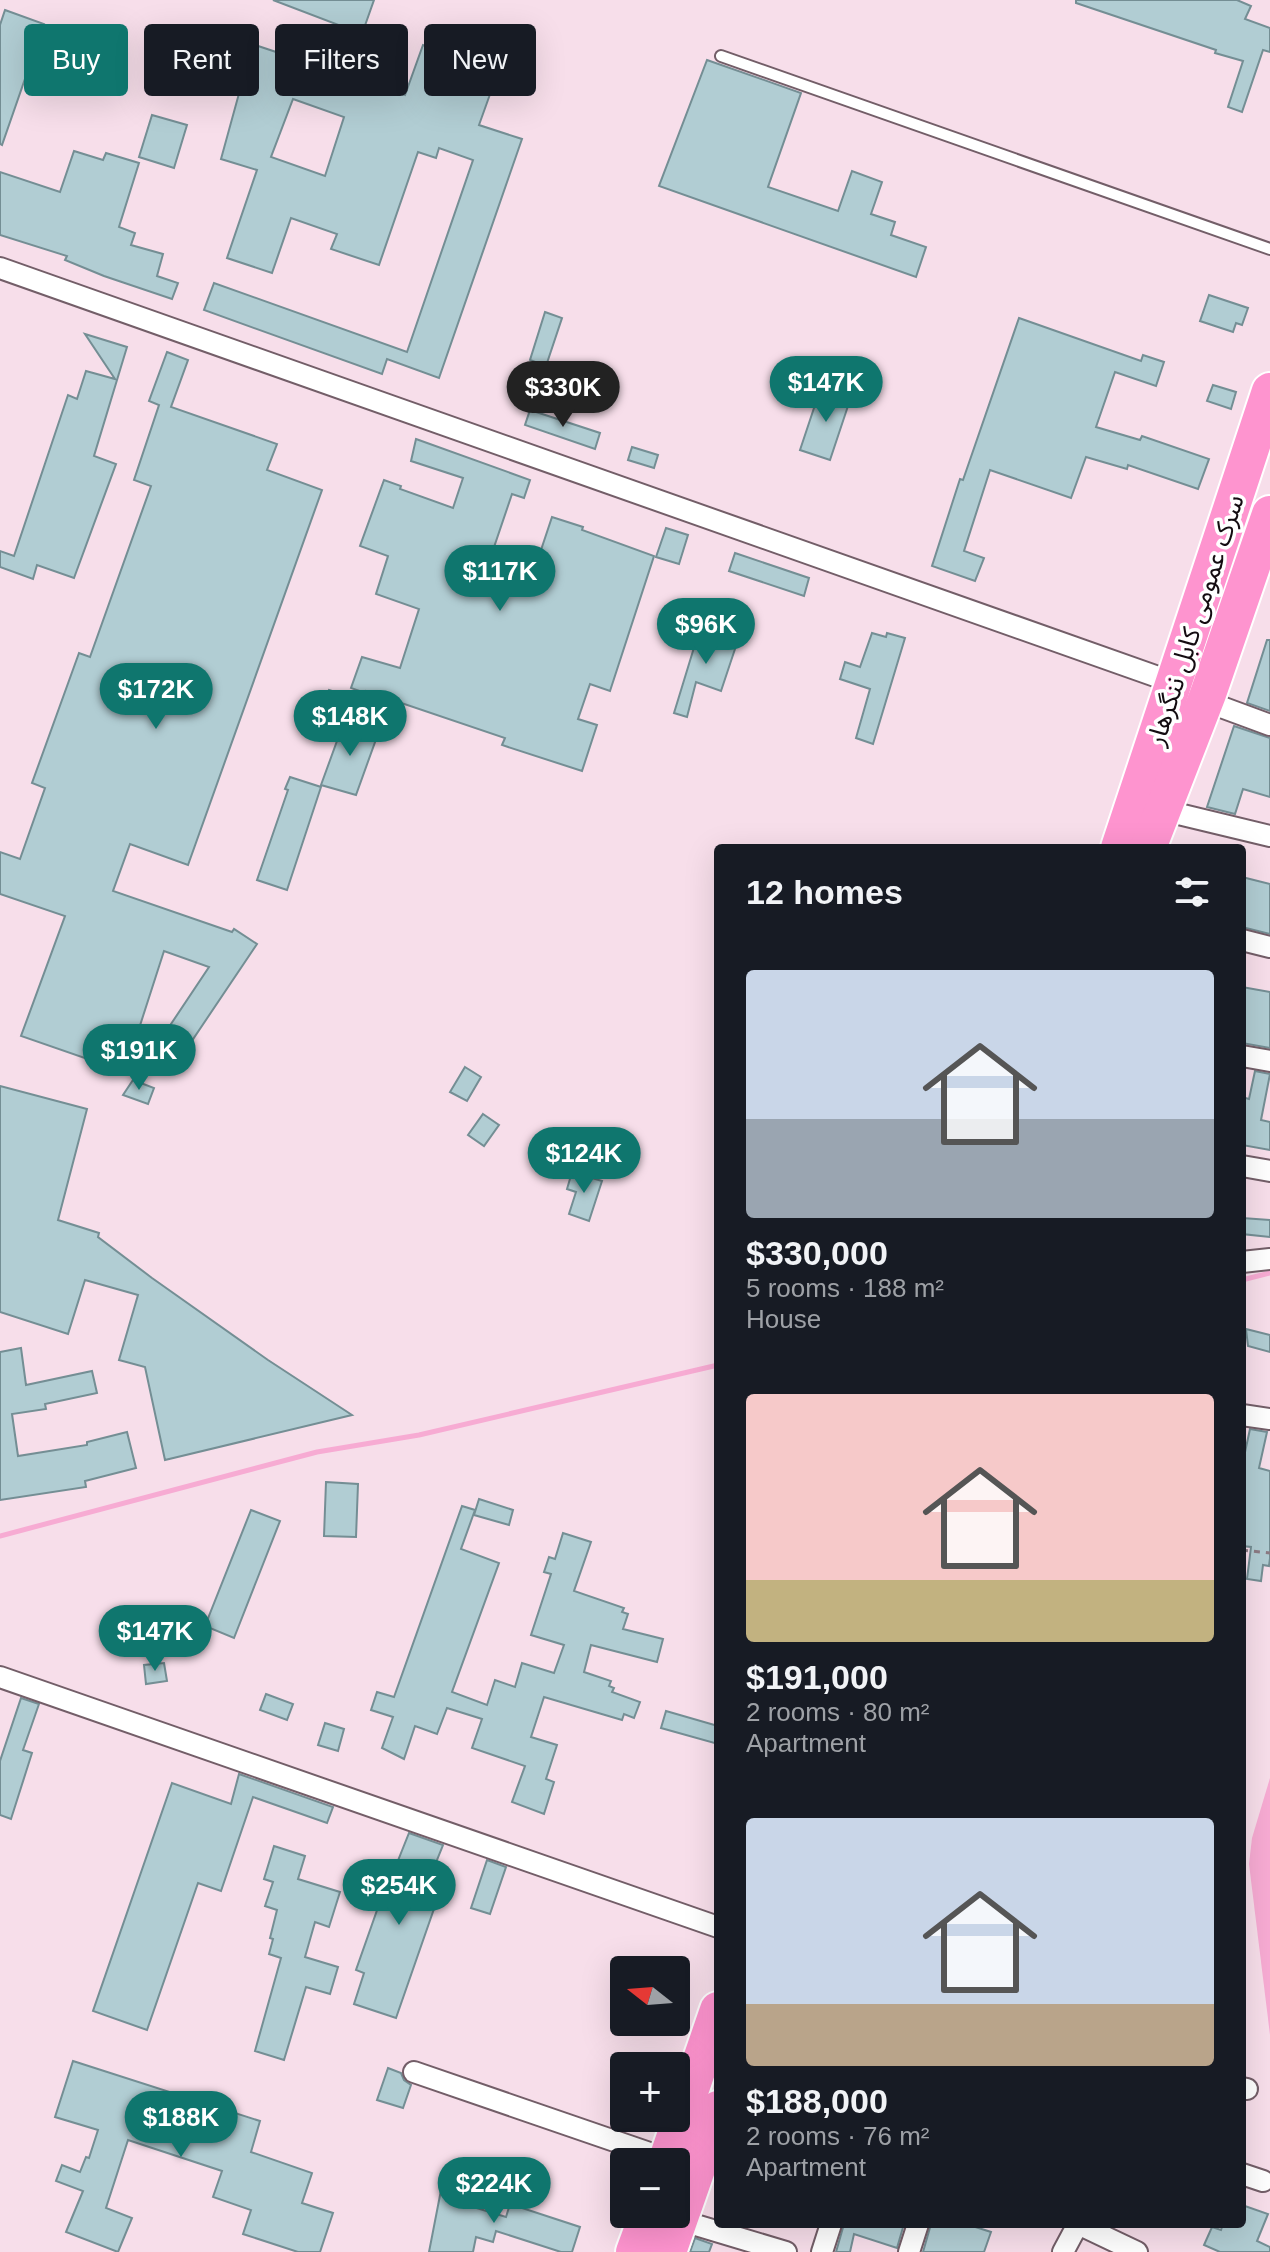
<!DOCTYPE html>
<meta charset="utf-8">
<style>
body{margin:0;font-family:Helvetica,"Noto Sans Arabic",sans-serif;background:#242831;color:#f1f3f6;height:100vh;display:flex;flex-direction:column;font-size:30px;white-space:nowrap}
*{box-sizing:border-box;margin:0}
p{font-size:26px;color:#9ea1a6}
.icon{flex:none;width:44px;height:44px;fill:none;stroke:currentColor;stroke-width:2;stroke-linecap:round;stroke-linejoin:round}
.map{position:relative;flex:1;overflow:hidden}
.panel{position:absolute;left:714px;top:844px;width:532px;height:1384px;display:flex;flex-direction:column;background:#171b24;border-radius:8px;box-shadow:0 8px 32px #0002}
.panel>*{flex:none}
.guide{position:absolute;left:24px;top:24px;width:570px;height:72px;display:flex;gap:16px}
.needle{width:52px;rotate:287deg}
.controls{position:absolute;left:610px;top:1956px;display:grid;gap:16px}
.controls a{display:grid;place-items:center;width:80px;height:80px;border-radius:8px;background:#171b24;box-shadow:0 8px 32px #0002;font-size:40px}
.price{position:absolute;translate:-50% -68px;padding:0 18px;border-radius:28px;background:#0f766e;color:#fff;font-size:26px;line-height:52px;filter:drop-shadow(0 2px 4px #0008)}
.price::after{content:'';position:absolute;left:50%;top:48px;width:24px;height:18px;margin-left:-12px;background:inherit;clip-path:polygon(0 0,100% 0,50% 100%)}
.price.on{background:#222;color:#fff}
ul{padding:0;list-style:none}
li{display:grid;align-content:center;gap:16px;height:424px;padding:0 32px}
li span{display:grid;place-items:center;height:248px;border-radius:8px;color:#555}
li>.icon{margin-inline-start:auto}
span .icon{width:144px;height:144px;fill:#fffc;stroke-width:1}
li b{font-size:34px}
h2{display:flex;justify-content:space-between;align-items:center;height:96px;padding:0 32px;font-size:34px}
.tag{padding:0 28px;border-radius:8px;background:#171b24;box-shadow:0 8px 32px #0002;font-size:28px;line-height:72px}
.tag.on{background:#0f766e;color:#fff}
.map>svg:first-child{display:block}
</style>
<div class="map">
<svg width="1270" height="2252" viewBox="0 0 1270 2252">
<rect width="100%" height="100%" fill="#f7deea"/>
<path fill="#f7abd3" d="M1270 1778V2035L1249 1864 1252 1838Z"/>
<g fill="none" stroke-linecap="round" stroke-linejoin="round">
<g stroke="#f7abd3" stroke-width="5">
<path d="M1242 1280 1270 1273"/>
<path d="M0 1536 317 1452 419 1435 718 1365"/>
</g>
</g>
<g fill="#b1cdd3" stroke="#748e94" stroke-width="2" fill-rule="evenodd">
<path d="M273 0H374L362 34Z"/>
<path d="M1076 0H1237L1251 6 1245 19 1270 28V52L1263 50 1242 112 1228 107 1243 61 1215 53 1216 50 1076 3Z"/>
<path d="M5 10 44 24 2 145 0 144V25Z"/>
<path d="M213 31 405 95 423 45 445 53 447 48 479 60 477 65 498 72 479 125 522 139 439 378 387 359 382 374 204 310 214 283 407 352 473 160 439 148 436 158 418 152 379 265 331 249 337 234 291 218 272 273 227 258 257 170 221 159 243 79 201 64ZM293 99 344 117 325 176 271 157Z"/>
<path d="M707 60 801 93 768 187 838 211 852 171 882 182 871 214 895 222 891 235 926 247 916 277 659 186Z"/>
<path d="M152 115 187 125 174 168 139 157Z"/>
<path d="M74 151 103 160 106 153 139 163 119 227 135 233 131 245 163 254 157 276 178 283 172 299 104 276 65 260 67 256 0 235V172L60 192Z"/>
<path d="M1209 295 1248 308 1242 325 1236 323 1233 332 1200 321Z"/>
<path d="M545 312 562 318 546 366 530 360Z"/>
<path d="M1019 318 1141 361 1143 355 1164 362 1156 386 1115 372 1096 427 1140 440 1142 436 1209 459 1198 489 1128 465 1127 469 1086 457 1071 498 990 470 964 551 984 558 975 581 932 566 960 479 963 480Z"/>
<path d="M85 334 127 347 94 456 116 464 74 578 37 565 33 579 0 567V551L14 556 68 395 77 399 86 371 115 379Z"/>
<path d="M167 352 188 360 171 407 277 444 267 470 322 490 188 865 130 844 113 891 232 932 234 929 257 944 177 1063 155 1048 209 967 164 951 125 1072 21 1036 65 916 0 894V852L20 859 45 788 32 783 79 653 90 657 151 486 134 480 159 405 149 401Z"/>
<path d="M1213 385 1236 392 1231 409 1207 401Z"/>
<path d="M821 387 851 397 830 460 800 450Z"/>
<path d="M530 410 600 433 595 449 525 425Z"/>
<path d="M416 439 530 480 524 498 512 494 489 562 532 577 552 517 583 527 582 530 654 556 610 691 590 684 578 719 597 725 582 771 502 745 505 738 366 691 365 693 351 688 362 657 400 668 419 609 376 594 388 556 360 546 384 480 401 486 400 489 453 508 463 478 411 461Z"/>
<path d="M632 447 658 455 654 468 628 460Z"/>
<path d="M666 528 688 535 679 564 656 557Z"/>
<path d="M735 553 809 578 804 596 729 571Z"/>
<path d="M700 628 738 640 721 691 696 682 687 717 674 713Z"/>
<path d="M872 633 886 637 887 633 905 638 873 744 856 738 870 689 840 679 845 662 860 667Z"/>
<path d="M1267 640H1270V711L1247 703Z"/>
<path d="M329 690 344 695 335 721 319 716Z"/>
<path d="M345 719 379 731 356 795 321 785Z"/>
<path d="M1234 726 1270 738V797L1243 789 1235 814 1207 807Z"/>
<path d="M290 777 321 787 287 890 257 880 288 790 285 789Z"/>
<path d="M1242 877 1270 884V934L1242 927Z"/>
<path d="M1242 987 1270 992V1048L1242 1043Z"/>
<path d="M465 1067 481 1077 467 1101 450 1092Z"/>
<path d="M1255 1071 1270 1074 1261 1120 1270 1122V1150L1242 1145V1097L1249 1099Z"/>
<path d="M133 1080 154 1088 148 1104 123 1095Z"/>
<path d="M0 1086 87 1109 58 1220 99 1233 98 1237 152 1278 268 1360 352 1415 165 1460 145 1367 119 1360 138 1295 85 1280 68 1334 0 1312Z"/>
<path d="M483 1114 499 1125 484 1146 468 1135Z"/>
<path d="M572 1172 602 1181 589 1221 569 1214 576 1192 567 1189Z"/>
<path d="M1242 1218 1270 1220V1237L1242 1234Z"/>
<path d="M1246 1329 1270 1335V1352L1248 1346Z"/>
<path d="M21 1348 26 1385 92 1371 97 1393 45 1404 46 1409 12 1414 18 1456 87 1445V1442L127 1432 136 1468 85 1481 86 1487 0 1500V1352Z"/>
<path d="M1250 1429 1267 1432 1259 1468 1270 1471V1558L1269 1566 1263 1565 1261 1581 1247 1579 1251 1547 1242 1546V1466Z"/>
<path d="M326 1482 358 1484 356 1537 324 1536Z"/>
<path d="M479 1499 513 1510 509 1525 474 1515Z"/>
<path d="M462 1506 475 1510 461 1549 499 1563 452 1692 487 1705 495 1680 515 1687 522 1663 554 1673 564 1645 531 1635 551 1574 544 1572 549 1557 555 1559 563 1533 591 1542 574 1591 624 1608 622 1612 628 1614 623 1629 663 1639 657 1662 591 1645 584 1672 611 1681 609 1686 614 1688 612 1692 640 1702 634 1718 624 1714 622 1720 544 1697 531 1737 557 1745 546 1779 554 1782 544 1814 512 1802 525 1766 472 1748 482 1719 447 1708 437 1734 415 1726 404 1759 382 1748 393 1717 371 1710 377 1692 394 1697Z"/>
<path d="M251 1510 280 1521 234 1638 205 1626Z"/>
<path d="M164 1663 167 1681 146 1684 144 1665Z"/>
<path d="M266 1694 293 1704 287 1720 260 1710Z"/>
<path d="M21 1698 39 1704 23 1750 32 1753 11 1819 0 1815V1761Z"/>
<path d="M666 1711 718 1726V1744L661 1728Z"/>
<path d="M325 1723 344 1729 338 1751 318 1745Z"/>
<path d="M239 1774 333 1807 327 1823 253 1797 221 1891 198 1883 147 2030 93 2011 172 1783 231 1804Z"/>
<path d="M409 1833 443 1845 431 1875 444 1880 396 2018 354 2004 364 1973 356 1970 394 1862 397 1863Z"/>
<path d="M274 1846 305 1856 298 1879 340 1892 329 1927 315 1922 305 1957 338 1967 330 1994 306 1987 284 2060 255 2051 281 1958 269 1954 273 1939 270 1938 277 1910 265 1906 273 1882 264 1879Z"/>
<path d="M487 1860 506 1867 490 1914 471 1908Z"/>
<path d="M73 2061 260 2121 251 2152 312 2173 302 2203 333 2213 320 2252H298L243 2234 251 2210 213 2197 222 2171 128 2140 106 2208 132 2218 118 2252 66 2232 83 2191 56 2181 62 2165 80 2172 86 2157 89 2158 98 2130 55 2117Z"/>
<path d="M388 2068 401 2073 404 2080 411 2085 403 2108 377 2100Z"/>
<path d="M442 2185 473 2191 470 2206 506 2217 510 2204 580 2227 572 2252H561L496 2231 493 2242 476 2237 473 2252H429Z"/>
<path d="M1242 2205 1268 2214 1257 2241 1270 2247V2252H1220L1204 2245 1212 2227 1221 2230 1223 2224H1242Z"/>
<path d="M844 2224H904L897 2248 854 2234 850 2252H836Z"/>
<path d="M931 2224H966L991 2232 984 2252H923Z"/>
<path d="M695 2238 712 2244 709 2252H690Z"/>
</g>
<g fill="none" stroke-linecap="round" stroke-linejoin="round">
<g stroke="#735e68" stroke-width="14">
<path id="lane" d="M721 56 1270 249"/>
</g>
<g stroke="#735e68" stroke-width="24">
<g id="street">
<path d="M0 268 1175 683"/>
<path d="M1205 701 1270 725"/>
<path d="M1162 810 1270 836"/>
<path d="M1242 940 1270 947"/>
<path d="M1242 1056 1270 1061"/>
<path d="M1242 1166 1270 1171"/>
<path d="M1242 1262 1270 1259"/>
<path d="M1242 1415 1270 1419"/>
<path d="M0 1677 718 1927"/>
<path d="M414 2072 667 2159"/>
<path d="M1242 2088 1247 2089"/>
<path d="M1242 2174 1263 2181"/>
<path d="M679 2220 786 2252"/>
<path d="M822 2252 831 2224"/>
<path d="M909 2252 918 2224"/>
<path d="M1063 2252 1078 2224 1137 2252"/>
</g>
</g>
<g stroke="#fff" stroke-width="40">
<g id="highway">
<path d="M1119 848 1270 391"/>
<path d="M1148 848 1208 694 1270 514"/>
<path d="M666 2162 718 2010"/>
<path d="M634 2252 648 2214"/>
<path d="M668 2252 718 2109"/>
</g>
</g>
<path stroke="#8c7b84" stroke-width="3" stroke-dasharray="6 6" stroke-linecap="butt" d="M1242 1550 1270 1553"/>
<use href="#lane" stroke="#fff" stroke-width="10"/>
<use href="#street" stroke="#fff" stroke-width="20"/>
<use href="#highway" stroke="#fe94cf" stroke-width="36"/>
</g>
<g text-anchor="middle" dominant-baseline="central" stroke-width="7" stroke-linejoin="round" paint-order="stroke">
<g font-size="26" fill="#140c11" stroke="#fff">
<text transform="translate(1195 620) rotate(-72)">سرک عمومی کابل ننگرهار</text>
</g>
</g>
</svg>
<div class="controls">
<a><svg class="needle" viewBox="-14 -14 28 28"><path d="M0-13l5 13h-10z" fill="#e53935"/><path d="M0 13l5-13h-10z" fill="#9ea1a6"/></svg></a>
<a>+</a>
<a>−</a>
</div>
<b class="price" style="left:826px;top:424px">$147K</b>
<b class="price on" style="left:563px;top:429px">$330K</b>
<b class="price" style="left:500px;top:613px">$117K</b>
<b class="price" style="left:706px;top:666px">$96K</b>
<b class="price" style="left:156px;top:731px">$172K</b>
<b class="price" style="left:350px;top:758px">$148K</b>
<b class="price" style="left:139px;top:1092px">$191K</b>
<b class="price" style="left:584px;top:1195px">$124K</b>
<b class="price" style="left:155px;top:1673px">$147K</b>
<b class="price" style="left:399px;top:1927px">$254K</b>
<b class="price" style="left:181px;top:2159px">$188K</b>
<b class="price" style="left:494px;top:2225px">$224K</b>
<div class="guide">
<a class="tag on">Buy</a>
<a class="tag">Rent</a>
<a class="tag">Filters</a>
<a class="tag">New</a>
</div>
<section class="panel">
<h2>12 homes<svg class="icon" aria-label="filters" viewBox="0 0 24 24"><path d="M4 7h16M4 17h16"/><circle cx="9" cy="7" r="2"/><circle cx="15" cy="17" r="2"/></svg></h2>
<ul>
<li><span style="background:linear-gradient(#c9d6e8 60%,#9aa5b1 0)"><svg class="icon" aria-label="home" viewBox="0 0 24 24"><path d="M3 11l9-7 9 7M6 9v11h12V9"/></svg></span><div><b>$330,000</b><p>5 rooms · 188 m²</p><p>House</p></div></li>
<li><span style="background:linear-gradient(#f6c9c9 75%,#c2b280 0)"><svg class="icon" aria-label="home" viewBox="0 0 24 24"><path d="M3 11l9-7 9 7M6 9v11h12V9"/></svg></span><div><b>$191,000</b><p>2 rooms · 80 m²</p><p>Apartment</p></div></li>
<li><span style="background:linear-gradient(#c9d6e8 75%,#b9a48a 0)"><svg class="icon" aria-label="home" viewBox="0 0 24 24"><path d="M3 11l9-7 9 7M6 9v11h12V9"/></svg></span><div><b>$188,000</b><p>2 rooms · 76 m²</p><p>Apartment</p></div></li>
</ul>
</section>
</div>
